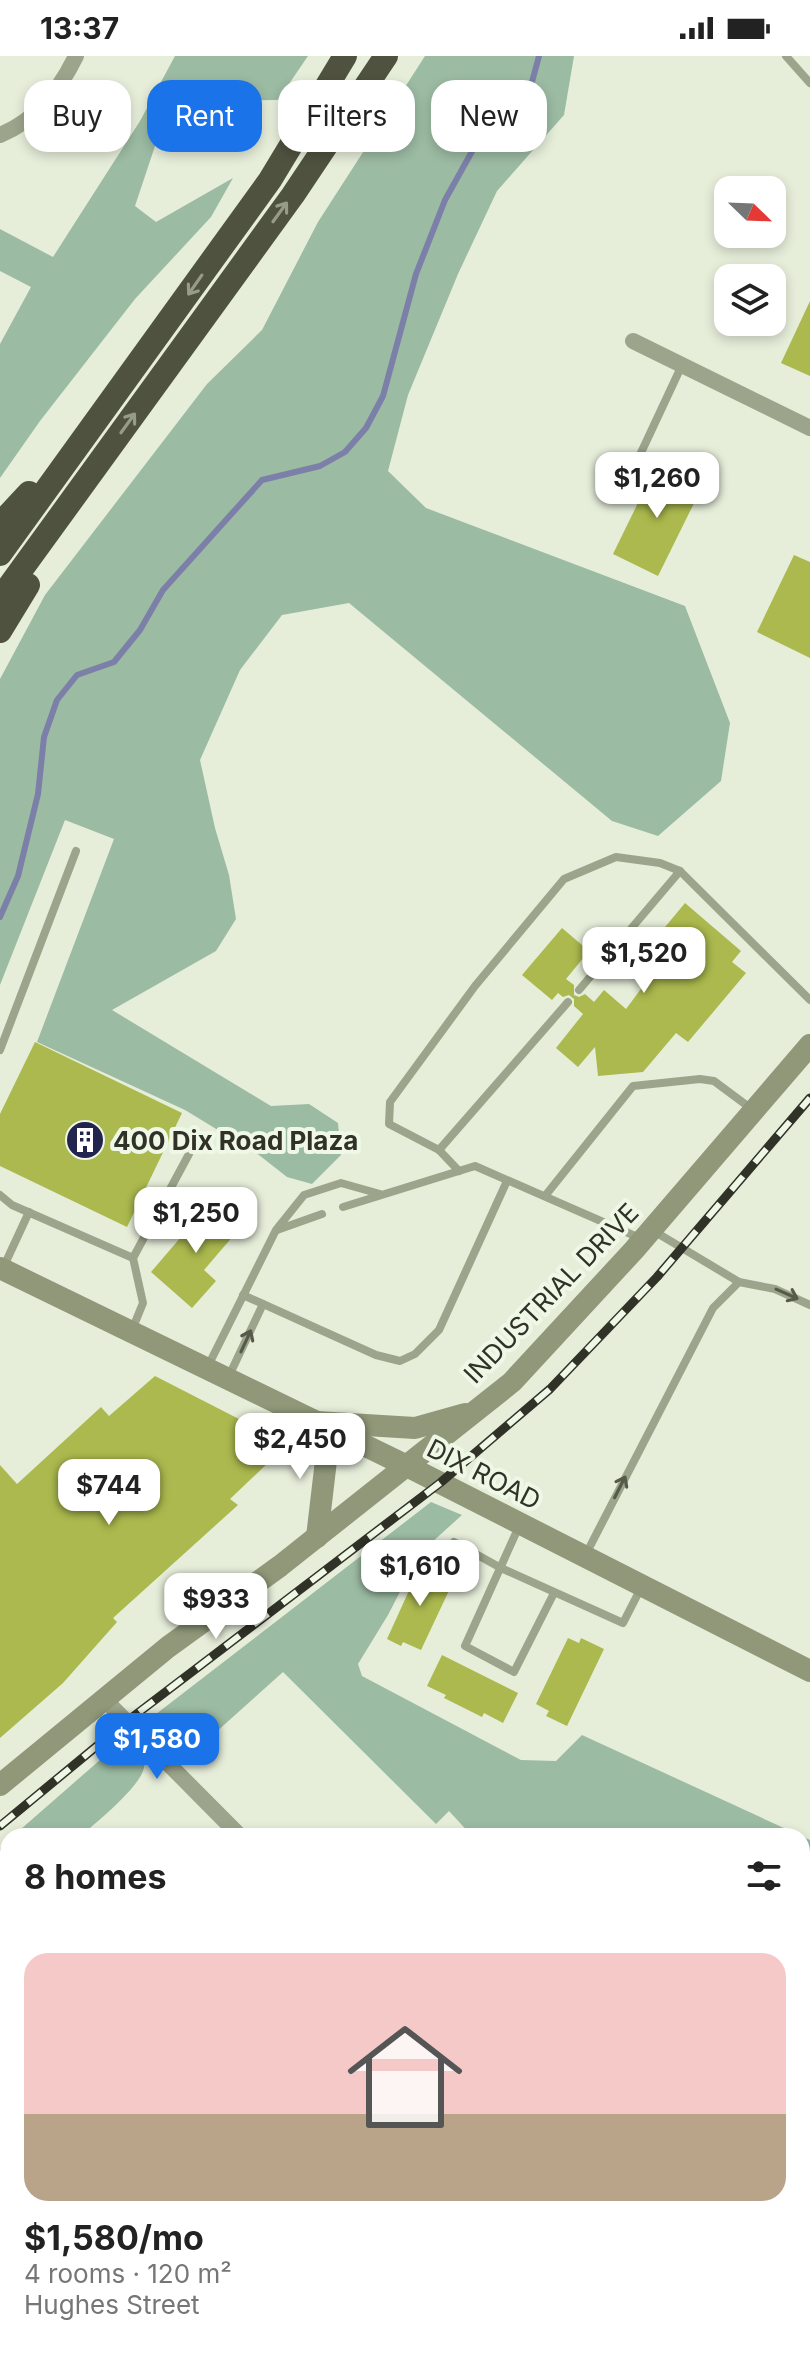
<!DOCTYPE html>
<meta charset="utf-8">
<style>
body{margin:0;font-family:Inter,sans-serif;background:#f6f6f6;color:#222;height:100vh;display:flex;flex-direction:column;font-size:30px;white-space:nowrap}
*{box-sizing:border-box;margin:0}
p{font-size:26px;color:#767676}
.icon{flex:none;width:44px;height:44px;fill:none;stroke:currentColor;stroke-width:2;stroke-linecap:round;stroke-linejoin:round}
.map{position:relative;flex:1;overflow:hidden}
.details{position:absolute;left:0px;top:1772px;width:810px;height:536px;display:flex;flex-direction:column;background:#fff;border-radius:24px 24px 0 0;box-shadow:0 4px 12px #0003}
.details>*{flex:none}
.top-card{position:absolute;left:24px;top:24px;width:762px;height:72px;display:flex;gap:16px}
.needle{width:52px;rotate:113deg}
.controls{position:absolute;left:714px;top:120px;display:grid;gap:16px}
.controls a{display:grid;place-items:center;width:72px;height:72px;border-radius:16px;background:#fff;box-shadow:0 4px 12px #0003;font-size:40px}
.price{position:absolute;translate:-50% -68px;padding:0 18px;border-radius:16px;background:#fff;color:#222;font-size:26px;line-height:52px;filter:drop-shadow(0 2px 4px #0008)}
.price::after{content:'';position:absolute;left:50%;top:48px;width:24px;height:18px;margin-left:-12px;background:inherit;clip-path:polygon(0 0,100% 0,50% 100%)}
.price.active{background:#1a73e8;color:#fff}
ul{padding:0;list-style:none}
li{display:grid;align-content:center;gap:16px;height:424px;padding:0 24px}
li span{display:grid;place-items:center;height:248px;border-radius:24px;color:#555}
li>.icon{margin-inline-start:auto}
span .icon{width:144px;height:144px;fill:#fffc;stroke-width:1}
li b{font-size:34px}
h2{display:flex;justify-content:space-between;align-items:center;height:96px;padding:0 24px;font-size:34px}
.pill{padding:0 28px;border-radius:24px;background:#fff;box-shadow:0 4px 12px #0003;font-size:28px;line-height:72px}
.pill.active{background:#1a73e8;color:#fff}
.status{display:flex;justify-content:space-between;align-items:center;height:56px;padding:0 40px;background:#fff;direction:ltr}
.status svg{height:22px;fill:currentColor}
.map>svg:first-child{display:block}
</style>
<div class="status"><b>13:37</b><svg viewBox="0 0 49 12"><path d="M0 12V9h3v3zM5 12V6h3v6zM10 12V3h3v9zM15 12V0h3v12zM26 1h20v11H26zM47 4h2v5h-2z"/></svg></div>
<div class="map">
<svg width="810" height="2308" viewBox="0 0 810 2308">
<rect width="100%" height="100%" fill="#e6eeda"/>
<g fill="#9cbba3">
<path d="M175 0H308L278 44 205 45 160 75 135 150 156 166 233 122 211 161 135 243 40 365 0 422V288L31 231 0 215V173L53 201 140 65Z"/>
<path d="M425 0H574L564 59 497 135 458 218 408 339 388 415 426 452 685 550 730 667 721 725 658 780 612 765 349 547 282 559 240 614 200 704 215 772 229 819 236 863 216 895 112 954 271 1050 309 1048 338 1067 341 1099 312 1128 287 1121 259 1099 185 1054 37 986 114 783 65 764 0 929V623L45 539 207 328 262 274 318 166Z"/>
<path d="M431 1446 462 1459 420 1497 388 1559 358 1608 362 1620 521 1704 556 1705 582 1679 810 1784V1958L802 1965V1780H472L449 1755 436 1768 283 1616 186 1703 147 1665Z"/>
<path d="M124 1683C131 1689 142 1697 144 1706 149 1725 95 1767 81 1780H13Z"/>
<path d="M8 1784V1845L0 1853V1792Z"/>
</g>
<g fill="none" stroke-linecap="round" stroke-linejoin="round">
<path stroke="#7c80a8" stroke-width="6" d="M0 861 18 820 38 738 44 681 57 644 77 619 114 606 140 574 163 534 262 424 320 410 345 396 366 372 383 340 416 218 445 144 480 81 515 52 532 26 539 0"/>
</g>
<g fill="#abb94e">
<path d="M810 245V320L781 307Z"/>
<path d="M657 408 702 431 658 520 613 498Z"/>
<path d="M794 499 810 506V602L757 576Z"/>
<path d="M685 847 741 895 732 906 746 917 688 986 676 977 643 1016 598 1020 595 991 578 1011 556 992 583 958 574 950V943L569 939 563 941 558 937 552 944 522 919 562 872 589 895 566 923 574 929V939L579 941 585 938 594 946 604 934 626 953 661 906 646 894Z"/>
<path d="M35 986 182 1057 127 1171 0 1110V1058Z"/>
<path d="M211 1146 240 1172 204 1214 216 1225 192 1252 151 1216Z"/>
<path d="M155 1320 288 1388 230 1443 238 1449 113 1562 117 1566 63 1627 0 1682V1409L17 1428 101 1351 109 1360Z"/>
<path d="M422 1506 440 1514 437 1519 453 1526 421 1594 403 1586 401 1590 387 1583Z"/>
<path d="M568 1582 579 1587 581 1582 604 1593 567 1670 546 1660 549 1655 536 1648Z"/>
<path d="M442 1599 518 1637 503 1667 484 1657 482 1661 444 1642 446 1639 427 1630Z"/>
</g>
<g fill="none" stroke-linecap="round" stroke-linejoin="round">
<g stroke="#9ca58b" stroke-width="8">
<path d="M786 0 810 27"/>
<path d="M632 416 682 309"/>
<path d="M680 815 810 944"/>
<path d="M0 994 76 795"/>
<path d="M439 1094 389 1068 390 1046 475 930 564 823 616 801 660 807 680 815 579 934"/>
<path d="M459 1115 439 1094 568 946"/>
<path d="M0 1139 12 1149 133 1202 189 1098"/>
<path d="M545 1140 633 1030 700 1023 714 1025 753 1054"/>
<path d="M343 1151 475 1110 642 1183"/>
<path d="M277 1174 322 1158"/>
<path d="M652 1174 739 1226"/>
<path d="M4 1210 29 1156"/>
<path d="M243 1239 376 1299 400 1305 415 1298 439 1274 507 1125"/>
<path d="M132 1274 143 1247 133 1202"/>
<path d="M207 1312 276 1174 304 1139 341 1127 380 1138"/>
<path d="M228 1322 263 1248"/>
<path d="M520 1468 465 1590 514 1616 554 1537"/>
<path d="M454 1486 501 1512 623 1567 642 1530"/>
<path d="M585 1500 713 1252 739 1226 775 1233 810 1249"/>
</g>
<g stroke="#9ca58b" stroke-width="16">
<path d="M0 79C35 65 60 33 76 0"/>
<path d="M633 285 810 372"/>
<path d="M103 1642 240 1780"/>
<path d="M0 2077 8 2067"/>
<path d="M338 2300 347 2308"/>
<path d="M598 2300 602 2308"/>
<path d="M283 2308 287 2300"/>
</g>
<g stroke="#909879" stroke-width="22">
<path d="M0 1212 407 1410 810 1615"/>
<path d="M317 1481 327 1396 316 1366 415 1372 465 1358"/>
<path d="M0 1729 168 1591 280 1510 512 1326 634 1194 810 989"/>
<path d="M802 2196 810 2192"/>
<path d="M570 2308 585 2300"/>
</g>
<g stroke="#4f523f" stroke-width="24">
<path d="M0 468 29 437"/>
<path d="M0 498 270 124 345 0"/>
<path d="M0 543 293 139 386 0"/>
<path d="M0 575 28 529"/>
</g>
<g stroke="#303227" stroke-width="9">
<path id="rail" d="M0 1770 126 1666 440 1427 550 1333 657 1221 810 1042"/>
</g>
<use href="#rail" stroke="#eff7e6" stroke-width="6" stroke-dasharray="18" stroke-linecap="butt"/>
</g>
<defs><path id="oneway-shaft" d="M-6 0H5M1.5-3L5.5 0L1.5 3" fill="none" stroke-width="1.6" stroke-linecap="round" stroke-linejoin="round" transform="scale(2)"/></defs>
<g stroke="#979c8a">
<use href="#oneway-shaft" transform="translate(280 156) rotate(-54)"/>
<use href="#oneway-shaft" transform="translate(195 229) rotate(125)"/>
<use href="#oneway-shaft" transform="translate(128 367) rotate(-54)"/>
</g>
<g stroke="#565a4a">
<use href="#oneway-shaft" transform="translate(787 1238) rotate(24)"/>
<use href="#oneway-shaft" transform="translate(246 1285) rotate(-65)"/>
<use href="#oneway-shaft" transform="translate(620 1431) rotate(-63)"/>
</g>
<defs>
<g id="building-disc" transform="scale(2)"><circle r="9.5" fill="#21244f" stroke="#eff7e6"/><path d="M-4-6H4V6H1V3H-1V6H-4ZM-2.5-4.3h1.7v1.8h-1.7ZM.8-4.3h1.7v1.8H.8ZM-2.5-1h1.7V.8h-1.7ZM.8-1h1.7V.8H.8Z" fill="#fff"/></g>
</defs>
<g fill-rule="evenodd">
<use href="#building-disc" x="85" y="1084"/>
</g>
<g text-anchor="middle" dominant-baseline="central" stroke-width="8" stroke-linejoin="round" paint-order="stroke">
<g font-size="26" font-weight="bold" fill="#303227" stroke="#eff7e6" text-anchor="start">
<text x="113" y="1084">400 Dix Road Plaza</text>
</g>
<g font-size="26" fill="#303227" stroke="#eff7e6">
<text transform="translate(551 1237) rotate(-46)">INDUSTRIAL DRIVE</text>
<text transform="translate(484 1418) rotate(27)">DIX ROAD</text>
</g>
</g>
</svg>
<div class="controls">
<a><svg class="needle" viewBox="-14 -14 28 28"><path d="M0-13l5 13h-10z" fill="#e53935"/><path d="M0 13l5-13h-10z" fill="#767676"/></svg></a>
<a><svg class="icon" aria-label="layers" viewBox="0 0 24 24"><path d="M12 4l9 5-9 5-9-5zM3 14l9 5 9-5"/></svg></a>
</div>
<b class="price" style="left:657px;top:464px">$1,260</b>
<b class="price" style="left:644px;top:939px">$1,520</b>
<b class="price" style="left:196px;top:1199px">$1,250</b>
<b class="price" style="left:300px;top:1425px">$2,450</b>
<b class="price" style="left:109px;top:1471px">$744</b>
<b class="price" style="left:420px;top:1552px">$1,610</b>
<b class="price" style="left:216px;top:1585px">$933</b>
<b class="price active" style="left:157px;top:1725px">$1,580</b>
<div class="top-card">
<a class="pill">Buy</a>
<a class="pill active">Rent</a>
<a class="pill">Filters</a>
<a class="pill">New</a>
</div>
<section class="details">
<h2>8 homes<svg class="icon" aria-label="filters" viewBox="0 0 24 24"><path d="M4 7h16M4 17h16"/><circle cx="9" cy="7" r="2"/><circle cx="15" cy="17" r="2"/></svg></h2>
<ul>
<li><span style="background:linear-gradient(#f6c9c9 65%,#b9a48a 0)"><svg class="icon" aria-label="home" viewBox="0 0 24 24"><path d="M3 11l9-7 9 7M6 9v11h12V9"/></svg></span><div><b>$1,580/mo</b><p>4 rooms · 120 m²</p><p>Hughes Street</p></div></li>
</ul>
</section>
</div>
